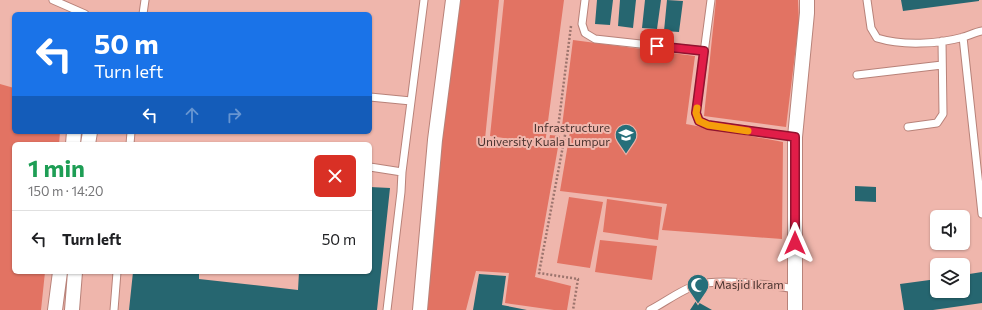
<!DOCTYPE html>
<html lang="en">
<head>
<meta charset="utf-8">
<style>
  :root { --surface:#fff; --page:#f6f6f6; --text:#202124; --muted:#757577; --line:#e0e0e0 }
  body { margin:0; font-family:Commissioner,sans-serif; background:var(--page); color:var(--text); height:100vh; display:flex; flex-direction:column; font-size:15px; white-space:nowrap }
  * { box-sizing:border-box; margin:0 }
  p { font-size:13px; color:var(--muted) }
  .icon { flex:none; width:22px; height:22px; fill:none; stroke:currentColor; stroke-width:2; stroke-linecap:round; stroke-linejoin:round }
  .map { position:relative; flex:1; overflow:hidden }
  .drawer { position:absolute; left:12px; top:142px; width:360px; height:132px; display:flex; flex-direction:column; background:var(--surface); border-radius:6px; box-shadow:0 1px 3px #0004 }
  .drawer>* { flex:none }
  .hud { position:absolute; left:12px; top:12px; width:360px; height:122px; border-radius:6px; box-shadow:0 1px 3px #0004; background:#1a73e8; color:#fff; overflow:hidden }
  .buttons { position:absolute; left:930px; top:210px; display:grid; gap:8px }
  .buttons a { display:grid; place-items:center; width:40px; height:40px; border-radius:6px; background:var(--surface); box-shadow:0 1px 3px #0004; font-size:20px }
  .pin { position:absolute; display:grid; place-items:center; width:34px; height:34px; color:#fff; margin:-17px; border-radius:8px; box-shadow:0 2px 6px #0006 }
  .me { position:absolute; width:44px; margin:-22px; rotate:0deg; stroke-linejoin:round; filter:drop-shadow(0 0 3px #0008) }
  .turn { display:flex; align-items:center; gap:14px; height:84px; padding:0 16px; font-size:18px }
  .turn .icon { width:52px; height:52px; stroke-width:2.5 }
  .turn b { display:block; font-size:28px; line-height:34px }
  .lanes { display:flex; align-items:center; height:38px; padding:0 16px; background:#0003; justify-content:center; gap:20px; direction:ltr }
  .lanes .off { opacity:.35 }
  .round { display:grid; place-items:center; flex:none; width:42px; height:42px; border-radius:6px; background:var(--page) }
  .head { display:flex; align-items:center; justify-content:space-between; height:68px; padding:0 16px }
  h1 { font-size:24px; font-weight:700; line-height:30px; color:#1e9e55 }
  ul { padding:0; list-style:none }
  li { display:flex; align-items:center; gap:12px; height:56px; padding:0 16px; border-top:1px solid var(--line) }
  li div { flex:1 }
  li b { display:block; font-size:15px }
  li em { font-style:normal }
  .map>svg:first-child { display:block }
</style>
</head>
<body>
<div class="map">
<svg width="982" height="310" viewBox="0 0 982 310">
  <rect width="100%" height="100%" fill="#efb6ac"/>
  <path fill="#e27363" d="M458,0H499L485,139L548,148L550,135L560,136L535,277L571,286L567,310H554L505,303L509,273L476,271L466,310H424L446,86Z
    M504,0H564L545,144L490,136Z
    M716,0H798L799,22L786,127L704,116Z
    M573,40L695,56L686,124L783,142L782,239L662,230L667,204L560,191L571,126H562Z
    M0,84L14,88V132H60L59,144H14V272H45L41,310H0Z
    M569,197L603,202L590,268L557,263Z
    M607,199L662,207L658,240L603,232Z
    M600,240L657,246L652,280L595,272Z"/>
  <path fill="#266670" d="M597,0H613L610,25L595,24Z
    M620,0H636L633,28L618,26Z
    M645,0H661L657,29L642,28Z
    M667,0L683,1L679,32L664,31Z
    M901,0H979V1L903,11Z
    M855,186L876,187V202L855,201Z
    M370,187L390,188L377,310H129L133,272H199V279L298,290L299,272H370Z
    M982,272V303L933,310H904L900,284L937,279V291H963V275Z
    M479,274L506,276L502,305L527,310H473Z
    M696,301L712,310H690Z"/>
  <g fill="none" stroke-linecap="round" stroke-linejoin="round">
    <g stroke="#b88279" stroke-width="9">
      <path id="service" d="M53,0L85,14
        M585,0L582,24L585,33L595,39L704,51
        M711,0L696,113L699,121L708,125L795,137
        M867,0L871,28L877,38C903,46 938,44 964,37C970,35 976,32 982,31
        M143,14L145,0
        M963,37L982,214
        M857,75L942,65
        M370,97L411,101
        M908,127L937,123L943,114L942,41
        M130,144L131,132
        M370,167L402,172
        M114,310L117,272
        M387,310L401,192L402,172L424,0
        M650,310C664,303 682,289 697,285C719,278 772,285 795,289"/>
    </g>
    <g stroke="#b88279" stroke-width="16">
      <path id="minor" d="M73,144L74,132
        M88,144L90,132
        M55,310L60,272
        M72,310L75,272
        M420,310L435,140L453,0
        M795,310V137L807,13V0"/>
    </g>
    <path stroke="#9c746d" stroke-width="2.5" stroke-dasharray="2 2" stroke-linecap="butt" d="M571,26L558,128L566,130L539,273L578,279L573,310"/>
    <use href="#service" stroke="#fff" stroke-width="7"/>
    <use href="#minor" stroke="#fff" stroke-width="14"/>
  </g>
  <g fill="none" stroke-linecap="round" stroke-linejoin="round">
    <g stroke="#92132f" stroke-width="10">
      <path id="route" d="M657,46L704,51L696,113L699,121L708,125L795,137V243"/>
    </g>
    <use href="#route" stroke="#e11d48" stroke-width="7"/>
    <path stroke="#f59e0b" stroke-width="7" d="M697,108L696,113L699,121L708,125L748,131"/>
  </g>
  <defs>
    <g id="university-pin" transform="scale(1.15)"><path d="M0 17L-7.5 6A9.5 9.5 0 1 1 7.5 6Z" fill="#266f7a" stroke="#efb6ac"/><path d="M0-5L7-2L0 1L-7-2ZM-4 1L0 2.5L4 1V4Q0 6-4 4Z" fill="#fff"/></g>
    <g id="mosque-pin" transform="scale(1.15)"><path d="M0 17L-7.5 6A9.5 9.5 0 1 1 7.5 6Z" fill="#266f7a" stroke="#efb6ac"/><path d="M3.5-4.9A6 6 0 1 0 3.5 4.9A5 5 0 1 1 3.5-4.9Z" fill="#fff"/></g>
  </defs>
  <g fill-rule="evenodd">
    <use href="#university-pin" x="626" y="135"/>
    <use href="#mosque-pin" x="698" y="285"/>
  </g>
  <g text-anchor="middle" stroke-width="4" stroke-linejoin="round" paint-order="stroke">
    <g font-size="12" fill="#4b3430" stroke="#efb6ac" text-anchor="end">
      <text x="610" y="132">Infrastructure<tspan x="610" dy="14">University Kuala Lumpur</tspan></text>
      <text x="714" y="289" text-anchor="start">Masjid Ikram</text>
    </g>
  </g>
</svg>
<div class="buttons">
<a><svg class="icon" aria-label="sound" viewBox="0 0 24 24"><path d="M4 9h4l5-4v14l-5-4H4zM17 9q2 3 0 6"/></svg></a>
<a><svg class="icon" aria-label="layers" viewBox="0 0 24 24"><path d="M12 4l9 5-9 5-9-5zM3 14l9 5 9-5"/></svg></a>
</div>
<div class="pin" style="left:657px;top:46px;background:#d93025"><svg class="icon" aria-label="arrive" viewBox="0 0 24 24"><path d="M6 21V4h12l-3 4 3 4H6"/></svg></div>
<svg class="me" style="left:795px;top:243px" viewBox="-20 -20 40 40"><path d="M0-17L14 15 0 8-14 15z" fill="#e11d48" stroke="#fff" stroke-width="4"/></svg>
<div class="hud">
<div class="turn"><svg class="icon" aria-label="left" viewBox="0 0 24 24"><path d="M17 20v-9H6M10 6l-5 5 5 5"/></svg><div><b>50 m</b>Turn left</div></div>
<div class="lanes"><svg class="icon" aria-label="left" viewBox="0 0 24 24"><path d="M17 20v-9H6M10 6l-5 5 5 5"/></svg><svg class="icon off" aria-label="ahead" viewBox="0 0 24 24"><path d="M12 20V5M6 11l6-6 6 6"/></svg><svg class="icon off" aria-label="right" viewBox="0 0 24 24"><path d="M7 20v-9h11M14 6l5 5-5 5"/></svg></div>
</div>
<section class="drawer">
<div class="head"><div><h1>1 min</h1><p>150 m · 14:20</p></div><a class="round" style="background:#d93025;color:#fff"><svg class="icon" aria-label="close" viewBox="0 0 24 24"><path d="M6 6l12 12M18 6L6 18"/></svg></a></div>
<ul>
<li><svg class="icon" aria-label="left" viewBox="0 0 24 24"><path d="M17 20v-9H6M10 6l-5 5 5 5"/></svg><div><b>Turn left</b></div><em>50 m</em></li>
</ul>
</section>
</div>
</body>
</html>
